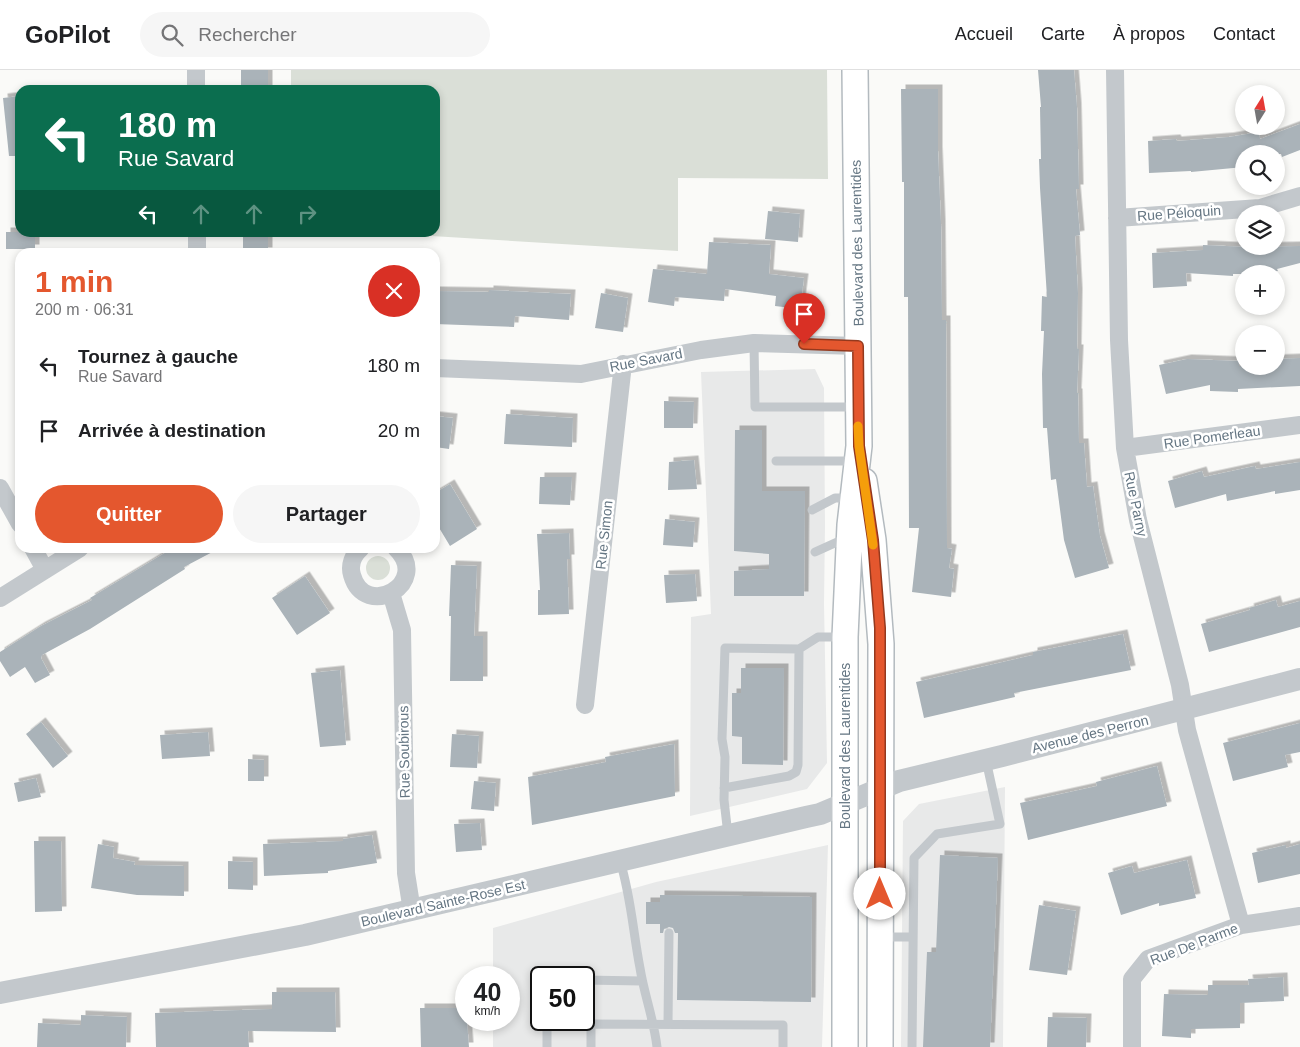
<!DOCTYPE html>
<html lang="fr">
<head>
<meta charset="utf-8">
<style>
  :root { --surface:#fff; --page:#f6f6f6; --text:#202124; --muted:#757577; --line:#e0e0e0; --accent:#e4572e }
  body { margin:0; font-family:Arial,sans-serif; background:var(--page); color:var(--text); height:100vh; display:flex; flex-direction:column; font-size:19px; white-space:nowrap }
  * { box-sizing:border-box; margin:0 }
  p { font-size:16px; color:var(--muted) }
  .icon { flex:none; width:28px; height:28px; fill:none; stroke:currentColor; stroke-width:2; stroke-linecap:round; stroke-linejoin:round }
  .map { position:relative; flex:1; overflow:hidden }
  .panel { position:absolute; left:15px; top:178px; width:425px; height:305px; display:flex; flex-direction:column; background:var(--surface); border-radius:15px; box-shadow:0 2px 8px #0003 }
  .panel>* { flex:none }
  .hud { position:absolute; left:15px; top:15px; width:425px; height:152px; border-radius:15px; box-shadow:0 2px 8px #0003; background:#0b6e4f; color:#fff; overflow:hidden }
  .needle { width:32px; rotate:11deg }
  .tools { position:absolute; left:1235px; top:15px; display:grid; gap:10px }
  .tools a { display:grid; place-items:center; width:50px; height:50px; border-radius:50%; background:var(--surface); box-shadow:0 2px 8px #0003; font-size:25px }
  .speed { position:absolute; left:455px; top:896px; display:flex; gap:10px; font-size:25px; font-weight:700; text-align:center }
  .speed>* { display:grid; place-content:center; width:65px; height:65px; border-radius:50%; background:var(--surface); box-shadow:0 2px 8px #0003; line-height:1 }
  .speed small { font-size:12px; font-weight:400 }
  .speed .limit { border:2px solid #111; border-radius:8px; background:#fff; color:#111 }
  .pin { position:absolute; display:grid; place-items:center; width:42px; height:42px; color:#fff; margin:-51px -21px; border-radius:50% 50% 50% 0; rotate:-45deg; box-shadow:0 0 5px #0007 }
  .pin .icon { rotate:45deg }
  .me { position:absolute; width:55px; margin:-28px; rotate:0deg; stroke-linejoin:round; filter:drop-shadow(0 0 4px #0008) }
  .turn { display:flex; align-items:center; gap:18px; height:105px; padding:0 20px; font-size:22px }
  .turn .icon { width:65px; height:65px; stroke-width:2.5 }
  .turn b { display:block; font-size:35px; line-height:42px }
  .lanes { display:flex; align-items:center; height:48px; padding:0 20px; background:#0003; justify-content:center; gap:25px; direction:ltr }
  .lanes .off { opacity:.35 }
  .round { display:grid; place-items:center; flex:none; width:52px; height:52px; border-radius:26px; background:var(--page) }
  .head { display:flex; align-items:center; justify-content:space-between; height:85px; padding:0 20px }
  h1 { font-size:30px; font-weight:600; line-height:38px; color:var(--accent) }
  .cta { display:flex; gap:10px; margin-top:auto; padding:10px 20px }
  .cta a { flex:1; height:58px; border-radius:30px; background:var(--accent); color:#fff; font-size:20px; font-weight:600; line-height:58px; text-align:center }
  .cta a+a { background:var(--page); color:var(--text) }
  ul { padding:0; list-style:none }
  li { display:flex; align-items:center; gap:15px; height:65px; padding:0 20px }
  li div { flex:1 }
  li b { display:block; font-size:19px }
  li em { font-style:normal }
  header { display:flex; align-items:center; gap:30px; box-sizing:border-box; height:70px; padding:0 25px; background:var(--surface); border-bottom:1px solid var(--line) }
  header strong { font-size:24px }
  nav { display:flex; gap:28px; margin-inline-start:auto; font-size:18px }
  .search { width:350px; height:45px; background:var(--page); display:flex; align-items:center; gap:12px; box-sizing:border-box; padding:0 18px; border-radius:28px; color:var(--muted); font-size:19px }
  .map>svg:first-child { display:block }
</style>
</head>
<body>
<header>
<strong>GoPilot</strong>
<div class="search"><svg class="icon" aria-label="search" viewBox="0 0 24 24"><circle cx="10" cy="10" r="6"/><path d="M15 15l6 6"/></svg>Rechercher</div>
<nav><a>Accueil</a><a>Carte</a><a>À propos</a><a>Contact</a></nav>
</header>
<div class="map">
<svg width="1300" height="977" viewBox="0 0 1300 977">
  <defs>
    <filter id="shadow"><feDropShadow dx="4.5" dy="-4.5" stdDeviation="0" flood-color="#0004"/></filter>
  </defs>
  <rect width="100%" height="100%" fill="#fafaf8"/>
  <path fill="#e8e9e9" fill-rule="evenodd" d="M815,299L824,318L825,456L824,534L827,693L807,719L690,746L691,547L711,544L701,302Z
    M1005,717L1003,977H901L903,751L919,734Z
    M828,775L822,977H493V950H509V908L493,907V858L656,812ZM541,908H584V950H541Z"/>
  <path fill="#dadfd7" d="M291,0H827L828,109L678,108V181L382,163L435,162V20H291Z
    M366 498a12 12 0 1 1 24 0a12 12 0 1 1-24 0Z"/>
  <path fill="#aab3b9" filter="url(#shadow)" d="M241,0H268V20H241Z
    M1038,0H1074L1077,37L1079,119H1076L1080,165L1075,166L1078,223L1077,279H1079L1077,323H1078L1079,373H1084L1087,417L1093,416L1100,466L1109,498L1075,508L1064,470L1056,409L1051,410L1047,358H1043L1042,304L1044,261H1041L1042,226L1047,227L1040,118L1039,89H1041L1040,37H1041Z
    M901,19H938V81L941,154L942,250H946L947,478L952,479L949,498L954,499L951,527L912,522L919,458H909L908,227H904V112H902Z
    M20,26V86H9L3,28Z
    M1300,54V80L1282,87L1281,84H1244V97L1191,102V101L1149,103L1148,71L1176,69L1177,71L1229,67L1259,62L1260,69Z
    M768,141L800,144L798,172L765,169Z
    M6,162H35V179H6Z
    M243,162H268V182H243Z
    M709,172L771,175L769,204L804,208L800,239L775,236L776,226L725,219L724,231L675,227L674,236L648,232L653,199L707,204Z
    M1203,175L1248,177L1300,176V193L1277,199L1278,201L1257,204H1233V206L1186,203L1187,216L1153,218L1152,183L1203,180Z
    M489,220L571,224L569,250L515,246L514,257L435,254V221L489,222Z
    M601,223L628,228L623,262L595,258Z
    M1300,288V316L1238,319V322L1210,321V315L1166,324L1159,295L1187,289L1239,291V296H1276V289Z
    M664,331L694,332L693,358H664Z
    M506,344L573,348L572,377L504,374Z
    M435,346L453,348L449,379L435,377Z
    M735,360H762V421H805L804,526H734V501L769,499V484L734,481Z
    M694,390L697,419L668,420L669,392Z
    M1300,392V420L1275,424V421L1227,431L1226,424L1175,438L1168,411L1202,401L1204,407L1255,396L1256,399Z
    M540,407H572L570,435L539,434Z
    M450,414L477,459L450,476L435,451V423Z
    M665,449L695,452L693,477L663,475Z
    M569,463L570,489H567L569,544L538,545V520H540L537,464Z
    M173,478H220L184,497L185,499L90,559L42,585L41,588L50,605L35,613L25,597L10,607L0,591V582L41,556L92,530L90,528Z
    M451,495L477,496L474,566H483V611H450L451,546H449Z
    M695,504L697,531L666,533L664,505Z
    M305,506L330,543L297,565L272,528Z
    M1276,530L1278,537L1300,531V557L1209,582L1201,554L1250,540L1249,538Z
    M1123,564L1131,600L1014,623L1015,627L924,648L916,612L1033,585V582Z
    M741,598H784L783,695L742,694V667L732,666V623H741Z
    M340,600L346,675L320,677L311,603Z
    M41,652L68,686L53,698L26,664Z
    M1300,653V682L1285,685L1288,697L1233,711L1223,673Z
    M208,662L210,686L162,689L160,665Z
    M452,664L479,666L477,698L450,697Z
    M674,674L675,726L532,755L528,707L606,692L605,687Z
    M248,689L264,690V711H248Z
    M1157,696L1167,736L1028,770L1020,733L1097,716L1096,712Z
    M36,708L41,727L18,732L14,713Z
    M474,711L496,713L494,741L471,739Z
    M480,753L482,780L456,782L454,754Z
    M372,765L377,793L328,801V803L264,806L263,774L343,771V769Z
    M34,771H61L62,841L35,842Z
    M98,774L114,777L113,788L135,792L134,795L184,796V826L137,825L91,818Z
    M1300,774V804L1258,813L1252,783L1286,775V778Z
    M940,785L998,788L990,977H923L927,882H936Z
    M1187,790L1196,828L1159,836V833L1121,845L1108,803L1132,796L1134,803Z
    M228,791L253,792V820L228,819Z
    M660,825L812,827L811,932L677,930L678,863H675L673,858L669,857L664,859L663,863H660V854H646V832H660Z
    M1039,835L1076,841L1067,905L1029,900Z
    M1283,907L1284,931L1240,933V958L1191,959V968L1162,966L1164,924L1208,925V915H1249L1248,909Z
    M272,922H335L336,962L248,961L249,977H156L155,943L272,939Z
    M420,938H466L469,977H421Z
    M81,945L127,947L126,977H37L38,953L81,955Z
    M1048,947L1087,948L1086,977H1047Z"/>
  <g fill="none" stroke-linecap="round" stroke-linejoin="round">
    <g stroke="#b3babf" stroke-width="28">
      <path id="secondary" d="M864,411L873,470L881,574L880,977
        M845,977V567L850,455L859,376L855,0"/>
    </g>
    <path stroke="#c3c8cc" stroke-width="9" d="M754,273L755,337H858
      M776,391H855
      M812,440L835,428H852
      M815,482L846,468
      M724,718L789,706L796,702L798,695L799,579
      M728,765L724,730L725,687L722,669L725,578L799,579L818,567H844
      M620,791C631,826 633,862 640,898C644,924 654,950 657,977
      M881,867H913
      M584,910L642,911
      M668,954L669,863
      M547,977V950
      M591,977V954L783,955V977
      M912,977L914,788L937,764L1000,754L986,690"/>
    <path stroke="#c3c8cc" stroke-width="18" d="M196,0V20
      M1115,0L1119,270L1125,378L1138,450L1180,615L1187,660L1241,855
      M1117,148L1260,138L1300,126
      M197,162V182
      M435,298L581,304L701,280L754,273L858,276
      M1125,378L1300,355
      M0,418L20,454
      M33,478L45,500
      M361,478C353,485 349,495 352,505C365,551 432,513 396,478
      M391,523L402,560L406,803L412,841
      M0,528L80,478
      M585,635L623,294
      M1132,977V909L1148,889L1241,855L1300,846"/>
    <path stroke="#c3c8cc" stroke-width="22" d="M0,923L305,865L806,747L820,744L899,711L1002,686L1300,609"/>
    <use href="#secondary" stroke="#fff" stroke-width="25"/>
  </g>
  <g fill="none" stroke-linecap="round" stroke-linejoin="round">
    <g stroke="#94391e" stroke-width="12">
      <path id="route" d="M804,274L858,276L859,376L873,470L880,558V824"/>
    </g>
    <use href="#route" stroke="#e4572e" stroke-width="9"/>
    <path stroke="#f59e0b" stroke-width="9" d="M858,356L859,376L873,475"/>
  </g>
  <g text-anchor="middle" stroke-width="5" stroke-linejoin="round" paint-order="stroke">
    <g font-size="14" fill="#657683" stroke="#fff">
      <text transform="translate(1179 143) rotate(-4)" y="5">Rue Péloquin</text>
      <text transform="translate(857 173) rotate(-91)" y="5">Boulevard des Laurentides</text>
      <text transform="translate(646 290) rotate(-11)" y="5">Rue Savard</text>
      <text transform="translate(1212 367) rotate(-8)" y="5">Rue Pomerleau</text>
      <text transform="translate(1136 434) rotate(78)" y="5">Rue Parny</text>
      <text transform="translate(604 465) rotate(-84)" y="5">Rue Simon</text>
      <text transform="translate(1090 664) rotate(-14)" y="5">Avenue des Perron</text>
      <text transform="translate(845 676) rotate(-90)" y="5">Boulevard des Laurentides</text>
      <text transform="translate(404 682) rotate(-91)" y="5">Rue Soubirous</text>
      <text transform="translate(443 833) rotate(-13)" y="5">Boulevard Sainte-Rose Est</text>
      <text transform="translate(1194 874) rotate(-21)" y="5">Rue De Parme</text>
    </g>
  </g>
</svg>
<div class="tools">
<a><svg class="needle" viewBox="-14 -14 28 28"><path d="M0-13l5 13h-10z" fill="#e53935"/><path d="M0 13l5-13h-10z" fill="#757577"/></svg></a>
<a><svg class="icon" aria-label="search" viewBox="0 0 24 24"><circle cx="10" cy="10" r="6"/><path d="M15 15l6 6"/></svg></a>
<a><svg class="icon" aria-label="layers" viewBox="0 0 24 24"><path d="M12 4l9 5-9 5-9-5zM3 14l9 5 9-5"/></svg></a>
<a>+</a>
<a>−</a>
</div>
<div class="speed"><div>40<small>km/h</small></div><div class="limit">50</div></div>
<div class="pin" style="left:804px;top:274px;background:#d93025"><svg class="icon" aria-label="arrive" viewBox="0 0 24 24"><path d="M6 21V4h12l-3 4 3 4H6"/></svg></div>
<svg class="me" style="left:880px;top:824px" viewBox="-20 -20 40 40"><circle r="19" fill="#fff"/><path d="M0-13L10 11 0 6-10 11z" fill="#e4572e"/></svg>
<div class="hud">
<div class="turn"><svg class="icon" aria-label="left" viewBox="0 0 24 24"><path d="M17 20v-9H6M10 6l-5 5 5 5"/></svg><div><b>180 m</b>Rue Savard</div></div>
<div class="lanes"><svg class="icon" aria-label="left" viewBox="0 0 24 24"><path d="M17 20v-9H6M10 6l-5 5 5 5"/></svg><svg class="icon off" aria-label="ahead" viewBox="0 0 24 24"><path d="M12 20V5M6 11l6-6 6 6"/></svg><svg class="icon off" aria-label="ahead" viewBox="0 0 24 24"><path d="M12 20V5M6 11l6-6 6 6"/></svg><svg class="icon off" aria-label="right" viewBox="0 0 24 24"><path d="M7 20v-9h11M14 6l5 5-5 5"/></svg></div>
</div>
<section class="panel">
<div class="head"><div><h1>1 min</h1><p>200 m · 06:31</p></div><a class="round" style="background:#d93025;color:#fff"><svg class="icon" aria-label="close" viewBox="0 0 24 24"><path d="M6 6l12 12M18 6L6 18"/></svg></a></div>
<ul>
<li><svg class="icon" aria-label="left" viewBox="0 0 24 24"><path d="M17 20v-9H6M10 6l-5 5 5 5"/></svg><div><b>Tournez à gauche</b><p>Rue Savard</p></div><em>180 m</em></li>
<li><svg class="icon" aria-label="arrive" viewBox="0 0 24 24"><path d="M6 21V4h12l-3 4 3 4H6"/></svg><div><b>Arrivée à destination</b></div><em>20 m</em></li>
</ul>
<div class="cta"><a>Quitter</a><a>Partager</a></div>
</section>
</div>
</body>
</html>
